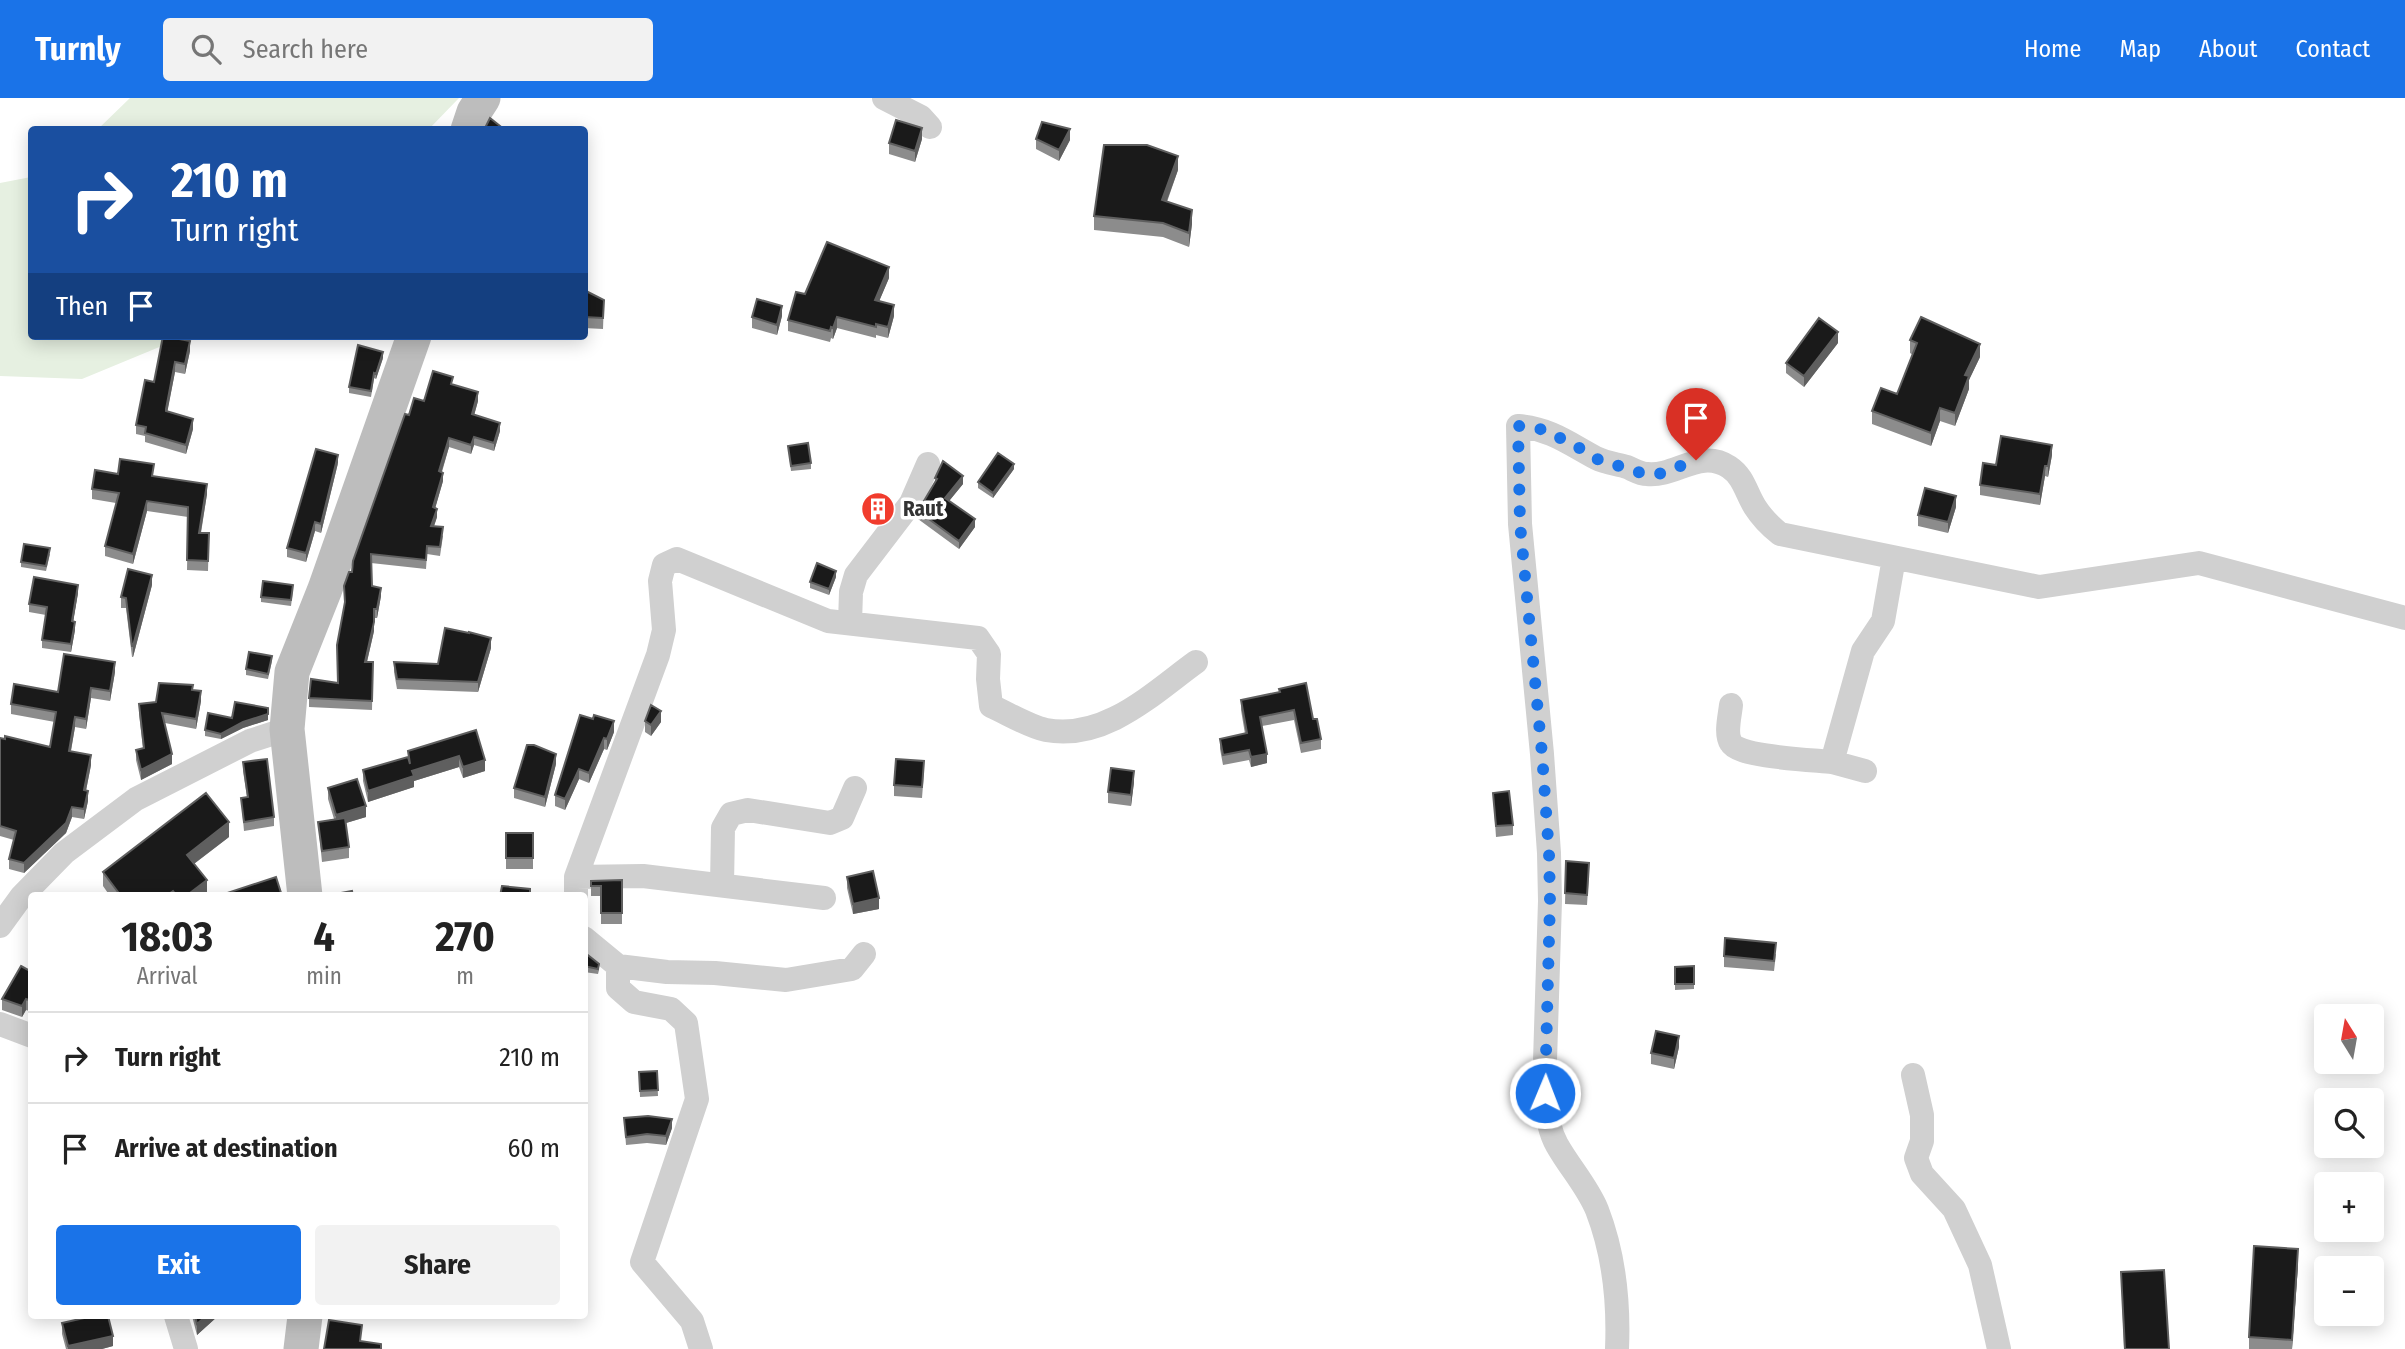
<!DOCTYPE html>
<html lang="en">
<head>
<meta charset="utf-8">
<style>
  :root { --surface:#fff; --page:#f2f2f2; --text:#222; --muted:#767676; --line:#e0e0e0; --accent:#1a73e8 }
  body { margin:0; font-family:"Fira Sans Condensed",sans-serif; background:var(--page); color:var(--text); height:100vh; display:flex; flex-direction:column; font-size:26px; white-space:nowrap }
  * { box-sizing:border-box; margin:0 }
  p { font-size:23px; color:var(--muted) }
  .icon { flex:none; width:38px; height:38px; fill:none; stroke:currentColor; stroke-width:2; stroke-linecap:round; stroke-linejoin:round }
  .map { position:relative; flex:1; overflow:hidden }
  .details { position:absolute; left:28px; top:794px; width:560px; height:427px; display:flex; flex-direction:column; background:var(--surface); border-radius:7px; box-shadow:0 4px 18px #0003 }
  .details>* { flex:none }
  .hud { position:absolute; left:28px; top:28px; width:560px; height:214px; border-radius:7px; box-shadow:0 4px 18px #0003; background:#1a4fa0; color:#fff; overflow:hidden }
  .needle { width:46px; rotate:349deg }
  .controls { position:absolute; left:2314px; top:906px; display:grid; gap:14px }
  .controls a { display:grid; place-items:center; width:70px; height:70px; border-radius:7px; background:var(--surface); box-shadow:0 4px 18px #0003; font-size:35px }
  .pin { position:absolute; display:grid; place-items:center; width:60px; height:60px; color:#fff; margin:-72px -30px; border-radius:50% 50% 50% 0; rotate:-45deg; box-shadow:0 0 7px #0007 }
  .pin .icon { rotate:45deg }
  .me { position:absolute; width:77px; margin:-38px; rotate:1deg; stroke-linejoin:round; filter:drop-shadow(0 0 5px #0008) }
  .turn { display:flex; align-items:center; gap:24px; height:147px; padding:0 28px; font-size:32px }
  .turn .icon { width:91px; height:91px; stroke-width:2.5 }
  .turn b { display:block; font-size:49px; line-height:60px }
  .then { display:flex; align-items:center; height:66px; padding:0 28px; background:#0003; gap:14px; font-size:26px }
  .eta { display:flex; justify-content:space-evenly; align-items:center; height:119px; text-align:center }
  .eta b { font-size:42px; font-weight:700; line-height:49px }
  .action { display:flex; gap:14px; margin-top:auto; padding:14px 28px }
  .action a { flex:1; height:80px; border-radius:7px; background:var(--accent); color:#fff; font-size:28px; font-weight:700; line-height:80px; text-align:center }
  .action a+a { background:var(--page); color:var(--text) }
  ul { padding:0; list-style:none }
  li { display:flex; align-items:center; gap:21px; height:91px; padding:0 28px; border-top:2px solid var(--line) }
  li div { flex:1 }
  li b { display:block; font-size:26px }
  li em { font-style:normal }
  header { display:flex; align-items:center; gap:42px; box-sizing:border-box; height:98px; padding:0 35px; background:var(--accent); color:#fff }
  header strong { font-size:33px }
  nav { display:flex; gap:38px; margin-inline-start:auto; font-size:24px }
  .search { width:490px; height:63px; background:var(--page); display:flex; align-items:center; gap:18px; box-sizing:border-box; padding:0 24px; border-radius:7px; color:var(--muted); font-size:26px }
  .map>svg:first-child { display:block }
</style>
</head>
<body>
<header>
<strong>Turnly</strong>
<div class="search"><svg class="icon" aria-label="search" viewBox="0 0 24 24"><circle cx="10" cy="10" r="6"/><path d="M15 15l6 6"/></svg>Search here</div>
<nav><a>Home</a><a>Map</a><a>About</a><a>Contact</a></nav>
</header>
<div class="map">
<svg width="2405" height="1251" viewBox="0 0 2405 1251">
  <rect width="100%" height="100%" fill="#fff"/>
  <path fill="#e6f0e1" d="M130,0H459L429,31H98Z
    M31,79L32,238H186L82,281L0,278V85Z"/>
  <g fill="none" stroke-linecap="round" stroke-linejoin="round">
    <path stroke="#d0d0d0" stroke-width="24" d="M884,0L921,19L930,29
      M850,525L851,494L856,477L911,405L928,366
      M1731,607C1730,617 1725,636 1731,645C1738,659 1814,662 1832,664
      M1865,673L1832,664L1863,553L1883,523L1894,460
      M576,779L643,778L824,800
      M722,787L723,730L731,716L748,712L830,725L842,720L855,690
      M576,798V779L658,557L664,532L660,483L664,467L677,461L828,523L978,540L989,556L988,581L991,608C1007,615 1030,629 1046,632C1105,643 1153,595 1196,564
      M0,828L21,799L64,755L136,701L250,643L287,631
      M584,840L618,868V890L634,904L671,911L686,925L697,1001L642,1164L692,1223L701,1251
      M618,868L667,874L715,875L786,882L852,871L864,856
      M0,926L32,938
      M1913,977L1922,1017V1043L1916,1060L1922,1076L1954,1111L1980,1167L1999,1251
      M176,1218L186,1251
      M1617,1251C1619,1204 1614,1156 1597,1112C1587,1088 1570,1070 1557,1047C1548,1031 1547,1013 1544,995L1550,803L1549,755L1542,656L1520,426L1518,328C1551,331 1568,345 1596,360C1606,365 1617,366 1627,369C1634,372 1640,376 1647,376C1676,379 1700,350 1729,369C1744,379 1746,395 1755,409C1762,420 1770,428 1780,436L2039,489L2199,465L2405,520"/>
    <path stroke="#bdbdbd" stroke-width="35" d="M468,32L474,14L483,0
      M305,798L287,631L292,574L325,491L414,238
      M301,1251L305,1218"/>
  </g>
  <path fill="#8c8c8c" d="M922,41L915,64L889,56V45Z
    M1036,41L1070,42L1059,63L1036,51Z
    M1178,72L1167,104L1192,126L1189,149L1163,139L1094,132V118Z
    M889,180L879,203L894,218L888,240L876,237V240L837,230L833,241L831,240L830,244L788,233V222L805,196Z
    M584,192L604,202L603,231L584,230Z
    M782,218L777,237L752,230V219Z
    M163,238L190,253L185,276L175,274L167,314L193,331L186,356L145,344V338L136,336V327L154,284Z
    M1910,242L1980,259L1969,282V291L1955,328L1940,323L1931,348L1872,326V313L1897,296L1913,257L1910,255Z
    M1838,245L1804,289L1786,275V265Z
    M383,260L376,281L374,280L371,299L349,295V289Z
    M453,286L478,303L474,317L500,333L494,353L474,347L471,356L449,349L442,374L443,383L435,410L437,419L434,428L443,438L440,458L427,456L426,471L371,465L372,488L381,498L377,520H374V533L367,564H373L372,612L309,609V600L338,585L345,506L352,474L409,317L424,303Z
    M788,348L811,365V371L791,373Z
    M2052,357L2048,379L2045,378L2040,407L1980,397V387L1996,367Z
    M338,365L321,435L315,433L306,464L287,459V450Z
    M1014,371L993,400L978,390V384Z
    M118,376L153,378L207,396L201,435H209L208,473L187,472L188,419L147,413L133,466L105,458V448L116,405L92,401V391Z
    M935,380L963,386L949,403L975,429L959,451L918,421V413L935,384Z
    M1956,409L1948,435L1918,428V417Z
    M50,456L46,473L21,469V464Z
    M836,479L829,497L810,490V484Z
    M152,487L133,559H132L126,510H121V499Z
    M293,492L291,508L261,504V499Z
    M78,495L73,524L75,532L71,554L42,550V542L46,517L29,514V506Z
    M469,535L491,550L478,594L397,591L394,574V564L438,566Z
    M272,563L268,581L246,577V571Z
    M115,574L110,603L91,600L86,631L75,629L71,653L91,667L86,693L88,703L84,721L72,719L66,735L24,775L9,771V761L14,742L0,738V640L50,649L55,624L11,616V606L58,594Z
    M1279,591L1313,621L1321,641V651L1301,655L1294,622L1262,628L1267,665L1251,669L1249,662L1223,667L1220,651V641L1245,636L1241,612V602L1279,594Z
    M193,592L201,603L196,631L165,625L172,666L141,682L136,662V652L143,650L139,616V606L156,604Z
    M580,617L614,634L607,652L604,651L589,685L579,681L565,712L555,708V697Z
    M232,620L268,622L243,630L221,641L205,638V632Z
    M645,623L661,624L651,638L645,634Z
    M476,632L485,673L463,680L459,669L414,683V689L368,704L363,683V672L408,660V653Z
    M243,664L274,719V728L244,733L241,700L247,699L243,673Z
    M556,666L545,709L514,700V690Z
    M924,674L922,700L894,698V687Z
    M1134,684L1131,708L1108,705V694Z
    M328,690L366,719L346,725L349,749V760L322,764L318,724L334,721L328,701Z
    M1493,695L1513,727V737L1496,739Z
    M506,735H533V771H506Z
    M229,739L194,766L207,797L205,798H110L103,788V774Z
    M1566,763L1589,776L1587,807L1565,806Z
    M847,779L879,811L853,816L847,790Z
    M622,782V826H601V798H591V783Z
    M584,854L599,872L598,876L584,874Z
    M1776,856L1774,873L1724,869V858Z
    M1675,869L1694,886V891L1675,892Z
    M32,874V910L29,913L26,912L22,919L2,912V901Z
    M1679,949L1674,971L1651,966V955Z
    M657,973L658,998L640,999L639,974Z
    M624,1020L672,1030L666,1047L647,1045L626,1047Z
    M32,1083V1103L29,1093V1084Z
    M2298,1167L2292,1251H2249V1239Z
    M2121,1174L2169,1251H2124Z
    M192,1218H218L197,1237Z
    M62,1225L113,1248L102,1251H66L62,1236Z"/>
  <path fill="#5f5f5f" d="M922,30V41L915,64V53Z
    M1070,31V42L1059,63V52Z
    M1178,58V72L1162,116V102Z
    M1192,112V126L1189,149V135Z
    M889,169V180L875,213V202Z
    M894,207V218L888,240V229Z
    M782,208V218L777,237V227Z
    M837,219V230L833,241V230Z
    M1838,234V245L1804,289V278Z
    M190,243V253L185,276V266Z
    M1980,246V259L1969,282V291L1955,328V315L1965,277Z
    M383,254V260L376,281V276Z
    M175,264V274L166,321V311Z
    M478,294V303L472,325V316Z
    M1940,310V323L1931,348V335Z
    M193,321V331L186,356V347Z
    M500,325V333L494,353V345Z
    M474,339V347L471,356V347Z
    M449,340V349L439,382V373Z
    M2052,347V357L2048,379V368Z
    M338,357V365L321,435V426Z
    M1014,366V371L993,400V395Z
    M2045,368V378L2040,407V396Z
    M443,375V383L433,418V409Z
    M963,378V386L945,408V400Z
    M207,386V396L199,445V435Z
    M1956,398V409L1948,435V424Z
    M147,403V413L133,466V456Z
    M437,411V419L431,437V428Z
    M975,421V429L959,451V443Z
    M315,424V433L306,464V455Z
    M836,473V479L829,497V491Z
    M152,477V487L133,559V548Z
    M78,487V495L72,531V523Z
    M381,490V498L377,520V511Z
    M374,511V533L365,572V564Z
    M75,524V532L71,554V546Z
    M491,540V550L478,594V584Z
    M115,564V574L110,603V593Z
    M91,590V600L86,631V621Z
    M201,593V603L196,631V621Z
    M268,610V622L243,630L221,641V636Z
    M661,613V624L651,638V627Z
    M75,619V629L69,663V653Z
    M614,623V634L607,652V641Z
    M604,640V651L589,685V675Z
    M172,656V666L141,682V672Z
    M556,656V666L545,709V699Z
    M1267,656V665L1251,669V659Z
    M91,657V667L84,702V692Z
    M459,658V669L414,683V689L368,704V693L412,673Z
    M485,662V673L463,680V669Z
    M579,671V681L565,712V701Z
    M1134,673V684L1131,708V697Z
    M88,693V703L84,721V711Z
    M366,708V719L336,728V717Z
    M72,709V719L66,735L24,775V765Z
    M229,724V739L187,771V757Z
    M207,782V797L205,798H186Z
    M879,800V811L853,816V806Z
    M32,899V910L29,913V902Z
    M26,901V912L22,919V908Z
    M1679,938V949L1674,971V960Z
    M672,1021V1030L666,1047V1038Z
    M2298,1151V1167L2292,1251V1242Z
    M206,1218H218L197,1237V1226Z
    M113,1238V1248L102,1251H68V1248Z"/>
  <path fill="#1a1a1a" stroke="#5f5f5f" stroke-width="2" d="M490,20L505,32H484Z
    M896,22L922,30L915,53L889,45Z
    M1042,24L1070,31L1059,52L1036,41Z
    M1104,47H1147L1178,58L1162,102L1192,112L1189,135L1163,125L1094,118Z
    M827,144L889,169L875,202L894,207L888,229L876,226V229L837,219L833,230L831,229L830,233L788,222L796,194L805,196Z
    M584,192L604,202L603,220L584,219Z
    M757,201L782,208L777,227L752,219Z
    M1921,219L1980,246L1965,277L1969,278L1955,315L1940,310L1931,335L1872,313L1881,290L1897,296L1917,245L1910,242Z
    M1819,220L1838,234L1804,278L1786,265Z
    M163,238L190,243L185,266L175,264L166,311V313L193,321L186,347L145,335L146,329L136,327L145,282L154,284Z
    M358,247L383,254L376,276L374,275L371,293L349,289Z
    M433,273L453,279L451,286L478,294L472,316L500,325L494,345L474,339L471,347L449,340L439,373L443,375L433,409L437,411L431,428L443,429L440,449L427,448L426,462L371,456L372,488L381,490L377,511H374V524L365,564H373L372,603L309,600L311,581L338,585L337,547L345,504L344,488L349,474H352L353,463L405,316L409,317L414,300L424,303Z
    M2001,338L2052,347L2048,368H2045L2040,396L1980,387L1983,365L1996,367Z
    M808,345L811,365L791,368L788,348Z
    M316,351L338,357L321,426L315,424L306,455L287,450Z
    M998,355L1014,366L993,395L978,384Z
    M120,361L154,366L152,378L207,386L199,435H209L208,463L187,462L188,409L147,403L133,456L105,448L119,395L92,391L95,372L118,376Z
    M943,363L963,378L945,400L975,421L959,443L918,413L937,381L935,380Z
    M1925,390L1956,398L1948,424L1918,417Z
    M24,446L50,450L46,468L21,464Z
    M817,465L836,473L829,491L810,484Z
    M128,471L152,477L133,548H132L126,500L121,499Z
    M34,479L78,487L72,523L75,524L71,546L42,542L47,509L29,506Z
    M263,483L293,487L291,502L261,499Z
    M445,530L469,535V534L491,540L478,584L397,581L394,564L438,566Z
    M249,554L272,558L268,576L246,571Z
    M64,556L115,564L110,593L91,590L86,621L75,619L69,653L91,657L84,692L88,693L84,711L72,709L66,725L24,765L9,761L16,733L0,728V640L5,641V638L50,649L56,614L11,606L14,586L58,594Z
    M159,585L193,587L192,592L201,593L196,621L162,615L172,656L141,672L136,652L144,650L139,606L156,604Z
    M1306,585L1313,621H1317L1321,641L1301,645L1294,612L1260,619L1267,656L1251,659L1249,652L1223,657L1220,641L1247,635L1241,602L1280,594L1279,591Z
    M235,604L268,610V616L243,624L221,636L205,632L208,615L232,620Z
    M651,607L661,613L651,627L645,623Z
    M580,617L593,621L594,617L614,623L607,641L604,640L589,675L579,671L565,701L555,697Z
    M476,632L485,662L463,669L459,658L412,673L414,678L368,693L363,672L408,659L410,666L408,653Z
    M527,647H534L556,656L545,699L514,690Z
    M267,661L274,719L244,724L241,700L248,699L243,664Z
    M896,661L924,663L922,689L894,687Z
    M1111,670L1134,673L1131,697L1108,694Z
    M357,681L366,708L336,717L328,690Z
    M1509,693L1513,727L1496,728L1493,695Z
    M206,695L229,724L187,757L207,782L186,798H177L173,793L166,798H121L103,774Z
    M345,720L349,749L322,753L318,724Z
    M506,735H533V760H506Z
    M1566,763L1589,765L1587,797L1565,795Z
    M873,773L879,800L853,806L847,779Z
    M276,779L282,798H225L224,796Z
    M622,782V815H601V788H591V783Z
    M502,788L530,791V798H500Z
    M352,793L353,798H325Z
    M1725,840L1776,845L1774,863L1724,858Z
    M584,854L599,866L598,871L584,868Z
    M21,868L32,874V899L29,902L26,901L22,908L2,901Z
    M1694,868V886H1675V869Z
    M1656,933L1679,938L1674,960L1651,955Z
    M657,973L658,992L640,993L639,974Z
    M648,1018L672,1021L666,1038L647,1036L626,1039L624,1020Z
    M2254,1148L2298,1151L2292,1242L2249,1239Z
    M2164,1172L2169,1251H2125L2121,1174Z
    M93,1218H108L113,1238L68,1248L62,1225Z
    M195,1218H206L197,1226Z
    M329,1222L362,1227L360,1243L381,1246V1251H324Z"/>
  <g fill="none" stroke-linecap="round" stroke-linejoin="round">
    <path stroke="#1a73e8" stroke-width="12" stroke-dasharray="0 21.6" d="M1545,995L1550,803L1549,755L1542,656L1520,426L1518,328L1538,330L1573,346L1599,362L1645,376H1659L1696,362"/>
  </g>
  <defs>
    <g id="building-disc" transform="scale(1.75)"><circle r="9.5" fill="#f13c2d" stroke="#fff"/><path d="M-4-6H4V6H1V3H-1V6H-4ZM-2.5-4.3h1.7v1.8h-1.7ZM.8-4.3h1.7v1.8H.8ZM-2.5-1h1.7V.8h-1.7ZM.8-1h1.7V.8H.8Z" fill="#fff"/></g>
  </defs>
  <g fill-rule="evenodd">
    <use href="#building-disc" x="878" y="411"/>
  </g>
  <g text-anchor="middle" stroke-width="7" stroke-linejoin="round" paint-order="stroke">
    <g font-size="21" font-weight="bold" fill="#333" stroke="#fff" text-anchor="start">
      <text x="903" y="418">Raut</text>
    </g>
  </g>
</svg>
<div class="controls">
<a><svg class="needle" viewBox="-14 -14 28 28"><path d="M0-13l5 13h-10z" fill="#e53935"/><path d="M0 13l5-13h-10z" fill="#767676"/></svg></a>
<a><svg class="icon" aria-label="search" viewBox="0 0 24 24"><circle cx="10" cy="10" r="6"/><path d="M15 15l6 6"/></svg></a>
<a>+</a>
<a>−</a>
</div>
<div class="pin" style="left:1696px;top:362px;background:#d93025"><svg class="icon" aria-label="arrive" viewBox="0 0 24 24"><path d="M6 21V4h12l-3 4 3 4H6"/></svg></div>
<svg class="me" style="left:1545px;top:995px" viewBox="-20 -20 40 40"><circle r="17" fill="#1a73e8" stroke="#fff" stroke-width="3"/><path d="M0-11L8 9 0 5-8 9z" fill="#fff"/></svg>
<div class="hud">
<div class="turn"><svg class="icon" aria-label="right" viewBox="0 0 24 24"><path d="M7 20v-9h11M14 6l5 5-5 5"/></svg><div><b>210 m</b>Turn right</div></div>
<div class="then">Then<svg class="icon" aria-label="arrive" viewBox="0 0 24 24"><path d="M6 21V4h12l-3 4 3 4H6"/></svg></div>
</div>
<section class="details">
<div class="eta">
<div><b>18:03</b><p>Arrival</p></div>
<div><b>4</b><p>min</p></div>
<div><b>270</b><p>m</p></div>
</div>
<ul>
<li><svg class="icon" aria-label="right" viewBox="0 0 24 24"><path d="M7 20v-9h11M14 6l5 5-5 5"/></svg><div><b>Turn right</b></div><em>210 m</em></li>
<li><svg class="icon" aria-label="arrive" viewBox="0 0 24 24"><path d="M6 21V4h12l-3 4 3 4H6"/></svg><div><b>Arrive at destination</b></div><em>60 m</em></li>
</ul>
<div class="action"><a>Exit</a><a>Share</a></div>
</section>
</div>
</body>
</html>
